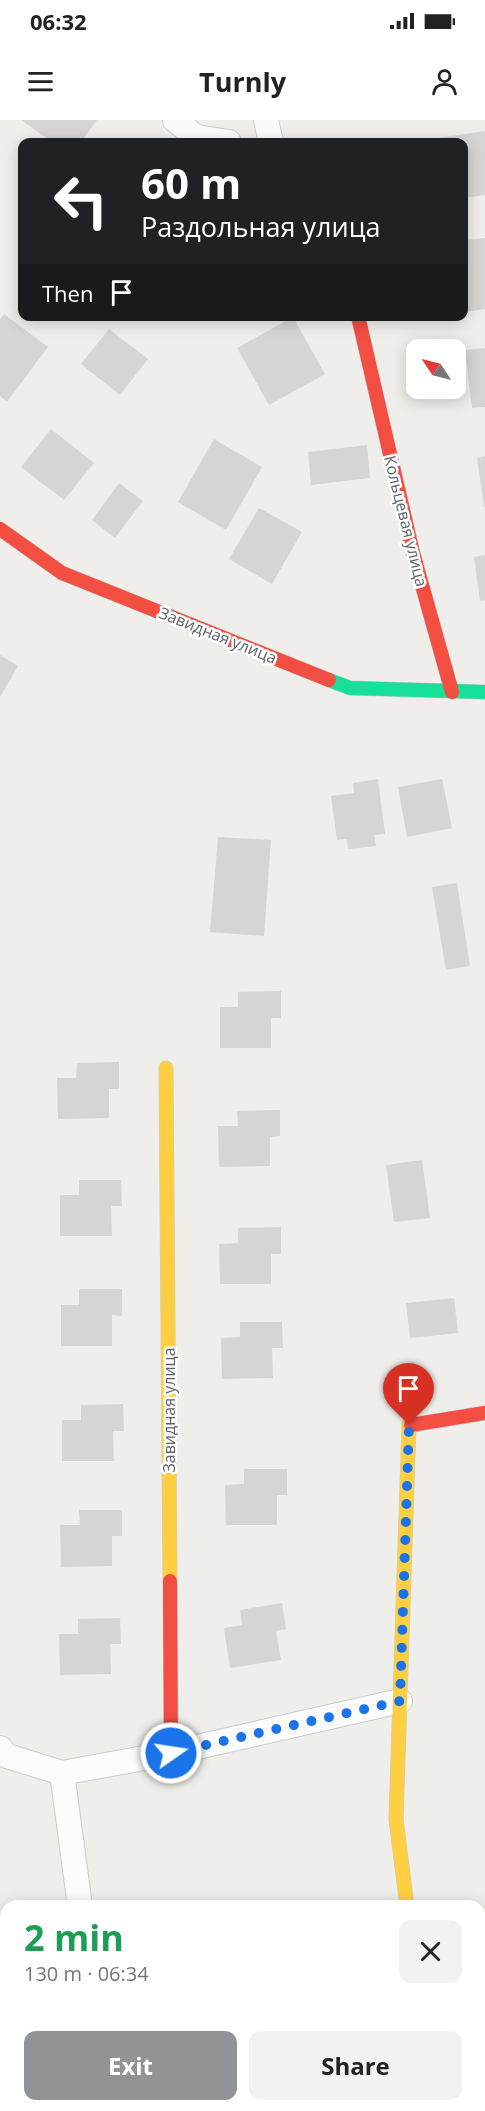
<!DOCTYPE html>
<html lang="en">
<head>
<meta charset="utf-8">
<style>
  :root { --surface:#fff; --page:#f2f2f2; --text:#222; --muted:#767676; --accent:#919496 }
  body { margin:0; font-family:"Open Sans",sans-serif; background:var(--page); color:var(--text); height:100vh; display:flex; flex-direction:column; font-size:22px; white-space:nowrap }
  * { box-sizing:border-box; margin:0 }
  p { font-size:20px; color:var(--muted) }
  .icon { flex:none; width:33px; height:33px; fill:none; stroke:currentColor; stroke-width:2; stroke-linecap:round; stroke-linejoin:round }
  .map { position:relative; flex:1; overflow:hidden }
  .sheet { position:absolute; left:0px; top:1780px; width:486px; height:212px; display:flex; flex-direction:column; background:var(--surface); border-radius:18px 18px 0 0; box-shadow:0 3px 15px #0003 }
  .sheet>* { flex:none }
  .guide { position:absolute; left:18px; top:18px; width:450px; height:183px; border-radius:12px; box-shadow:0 3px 15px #0003; background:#202124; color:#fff; overflow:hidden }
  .needle { width:39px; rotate:305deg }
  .fabs { position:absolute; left:406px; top:219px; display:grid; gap:12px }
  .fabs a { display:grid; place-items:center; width:60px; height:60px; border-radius:12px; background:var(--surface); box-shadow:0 3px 15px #0003; font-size:30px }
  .pin { position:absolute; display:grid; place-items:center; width:51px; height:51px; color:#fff; margin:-62px -26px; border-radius:50% 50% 50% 0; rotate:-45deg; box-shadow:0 0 6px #0007 }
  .pin .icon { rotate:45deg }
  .me { position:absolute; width:66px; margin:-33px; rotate:77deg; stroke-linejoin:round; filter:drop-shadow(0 0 4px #0008) }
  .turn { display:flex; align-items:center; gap:21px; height:126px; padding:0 24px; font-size:27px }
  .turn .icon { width:78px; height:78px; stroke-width:2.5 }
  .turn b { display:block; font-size:42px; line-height:51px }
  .then { display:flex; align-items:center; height:57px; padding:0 24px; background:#0003; gap:12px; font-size:22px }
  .round { display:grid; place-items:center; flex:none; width:63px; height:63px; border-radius:12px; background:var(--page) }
  .overview { display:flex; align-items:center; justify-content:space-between; height:102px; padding:0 24px }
  h1 { font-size:36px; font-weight:700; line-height:45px; color:#1e9e55 }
  .button { display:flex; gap:12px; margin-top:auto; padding:12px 24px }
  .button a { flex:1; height:69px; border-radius:12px; background:var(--accent); color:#fff; font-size:24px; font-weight:700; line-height:69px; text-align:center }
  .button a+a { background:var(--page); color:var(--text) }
  .status { display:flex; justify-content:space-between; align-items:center; height:42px; padding:0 30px; background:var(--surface); direction:ltr }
  .status svg { height:16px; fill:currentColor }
  header { display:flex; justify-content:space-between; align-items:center; height:78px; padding:0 24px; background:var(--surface); font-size:27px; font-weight:700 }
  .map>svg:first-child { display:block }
</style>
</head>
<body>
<div class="status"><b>06:32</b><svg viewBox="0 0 49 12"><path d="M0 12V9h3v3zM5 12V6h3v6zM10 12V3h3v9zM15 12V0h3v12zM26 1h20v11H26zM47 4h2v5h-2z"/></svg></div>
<header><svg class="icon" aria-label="menu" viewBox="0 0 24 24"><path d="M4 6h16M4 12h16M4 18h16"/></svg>Turnly<svg class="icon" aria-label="person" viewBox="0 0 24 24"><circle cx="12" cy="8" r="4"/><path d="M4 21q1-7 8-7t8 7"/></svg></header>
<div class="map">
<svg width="485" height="1991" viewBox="0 0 485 1991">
  <rect width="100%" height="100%" fill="#efeeea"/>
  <path fill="#d6d5d3" d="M21,0H97L81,22H52Z
    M485,11V75L464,78V22H431V19Z
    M485,118V189L464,192V120Z
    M4,194L48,227L7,282L0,276V199Z
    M293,197L325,254L269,285L237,228Z
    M109,209L148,239L120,275L81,244Z
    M485,228V287L472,288L465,230Z
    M51,309L94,343L64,380L21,347Z
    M214,319L262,347L226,410L178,382Z
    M367,325L370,358L311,365L308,332Z
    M485,336V387H484L477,338Z
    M119,363L143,381L115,418L92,400Z
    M259,388L302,412L272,464L229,439Z
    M485,435V480L480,481L474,437Z
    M0,535L18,546L0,577Z
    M378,659L385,714L374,715L376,726L348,729L347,719L337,720L331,676L354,673L353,663Z
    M442,659L452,708L407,717L398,667Z
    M218,717L271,720L264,816L210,812Z
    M457,763L470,846L446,850L432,767Z
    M281,871V898H271V928H220V887H238V872Z
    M119,942V969H109V998L58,999L57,958H76L77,943Z
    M280,990V1016L270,1017V1046L219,1047L218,1006H238L237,991Z
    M422,1040L430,1098L394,1102L386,1045Z
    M79,1060H121L122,1086H111L112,1116H60V1075H79Z
    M281,1107V1134H271V1164H220L219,1124L238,1123V1108Z
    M79,1169H122V1196L112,1195V1226H61V1185H79Z
    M454,1178L458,1213L410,1218L406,1183Z
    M240,1202H282L283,1228H272L273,1258L222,1259L221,1218L240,1217Z
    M123,1284L124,1311H113L114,1341H62V1300H81V1285Z
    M244,1349H287V1375H277V1405H226L225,1365L244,1364Z
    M79,1390H122V1416H112V1446L61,1447L60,1405H80Z
    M282,1483L286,1509L276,1511L281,1540L230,1548L224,1508L242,1505L240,1490Z
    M120,1498L121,1524H110L111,1554L60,1555L59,1514H78V1499Z
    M485,1853V1895H484L480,1872V1854Z
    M6,1854V1890L0,1891V1855Z
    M303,1986H363L364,1991H304Z"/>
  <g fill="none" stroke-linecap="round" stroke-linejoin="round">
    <g stroke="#cbcccc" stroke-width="26">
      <path id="street" d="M175,0L196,17L199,22
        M266,0L271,22
        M196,17L229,22
        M0,1628L7,1636L62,1653L171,1633L400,1581
        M62,1653L80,1786
        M105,1986L106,1991
        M432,1986L433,1991"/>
    </g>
    <g stroke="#cacacb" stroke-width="15">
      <path id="fast" d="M329,560L350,568L485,572"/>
    </g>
    <g stroke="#cacacb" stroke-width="15">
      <path id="slow" d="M166,948L170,1461
        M407,1786L396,1699L409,1305H411"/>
    </g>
    <g stroke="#cacacb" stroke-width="15">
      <path id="jam" d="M358,196L413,433L452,572
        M0,409L62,453L329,560
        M411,1305L485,1293
        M170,1461L171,1633"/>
    </g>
    <use href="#street" stroke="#fdfcfc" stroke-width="24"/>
    <use href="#fast" stroke="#16e098" stroke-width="14"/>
    <use href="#slow" stroke="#ffcf43" stroke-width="14"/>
    <use href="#jam" stroke="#f24e42" stroke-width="14"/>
  </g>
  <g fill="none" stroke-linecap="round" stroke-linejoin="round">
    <path stroke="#1a73e8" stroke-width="10" stroke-dasharray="0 18" d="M171,1633L400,1581L409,1305"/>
  </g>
  <g text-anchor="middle" stroke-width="5" stroke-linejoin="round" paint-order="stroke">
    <g font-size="16" fill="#5f6368" stroke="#fff">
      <text transform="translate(406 401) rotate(76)" y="6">Кольцевая улица</text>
      <text transform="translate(218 515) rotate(22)" y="6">Завидная улица</text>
      <text transform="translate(169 1290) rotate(-90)" y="6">Завидная улица</text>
    </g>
  </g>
</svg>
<div class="fabs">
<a><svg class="needle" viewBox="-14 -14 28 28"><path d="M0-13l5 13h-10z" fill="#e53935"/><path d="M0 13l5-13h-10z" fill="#767676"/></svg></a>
</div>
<div class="pin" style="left:409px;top:1305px;background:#d93025"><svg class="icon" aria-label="arrive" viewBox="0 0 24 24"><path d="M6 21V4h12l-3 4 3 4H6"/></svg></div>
<svg class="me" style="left:171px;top:1633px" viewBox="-20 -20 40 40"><circle r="17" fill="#1a73e8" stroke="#fff" stroke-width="3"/><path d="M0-11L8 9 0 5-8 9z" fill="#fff"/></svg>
<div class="guide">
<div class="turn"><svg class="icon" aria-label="left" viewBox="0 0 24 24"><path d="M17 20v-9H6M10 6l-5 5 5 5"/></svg><div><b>60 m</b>Раздольная улица</div></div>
<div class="then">Then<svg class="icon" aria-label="arrive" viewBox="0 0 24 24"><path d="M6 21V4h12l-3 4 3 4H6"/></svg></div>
</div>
<section class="sheet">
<div class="overview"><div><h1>2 min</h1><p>130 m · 06:34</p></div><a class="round"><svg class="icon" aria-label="close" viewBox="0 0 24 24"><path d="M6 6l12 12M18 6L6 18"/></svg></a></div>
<div class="button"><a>Exit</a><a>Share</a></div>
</section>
</div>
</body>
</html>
